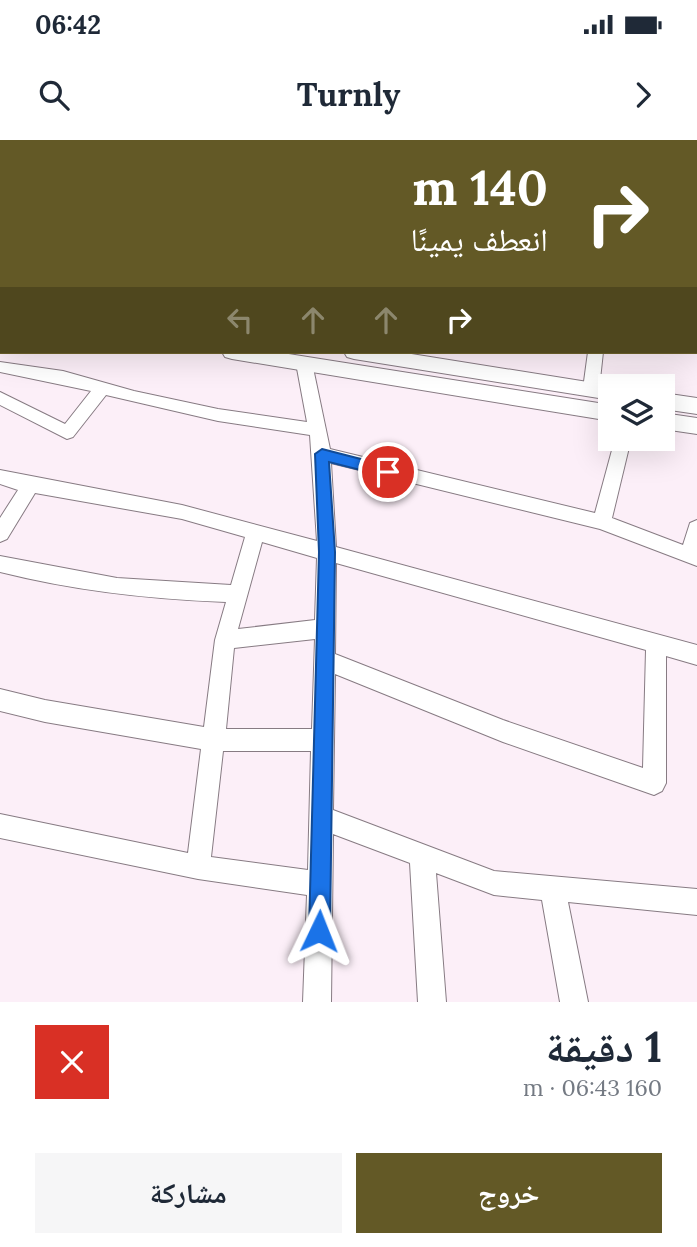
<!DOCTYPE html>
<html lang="ar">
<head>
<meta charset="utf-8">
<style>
  :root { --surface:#fff; --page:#f6f6f7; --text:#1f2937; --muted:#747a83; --accent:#635926 }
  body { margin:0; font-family:Lora,"Noto Naskh Arabic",serif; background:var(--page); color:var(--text); direction:rtl; height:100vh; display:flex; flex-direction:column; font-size:26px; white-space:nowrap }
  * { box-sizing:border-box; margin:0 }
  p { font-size:23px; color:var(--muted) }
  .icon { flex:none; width:38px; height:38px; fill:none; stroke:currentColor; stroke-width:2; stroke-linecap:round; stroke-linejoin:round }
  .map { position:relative; height:862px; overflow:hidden; direction:ltr }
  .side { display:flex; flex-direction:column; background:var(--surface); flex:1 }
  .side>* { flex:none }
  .top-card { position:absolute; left:0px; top:0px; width:698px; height:214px; box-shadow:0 7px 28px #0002; direction:rtl; background:#635926; color:#fff; overflow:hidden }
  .fabs { position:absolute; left:598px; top:234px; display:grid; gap:14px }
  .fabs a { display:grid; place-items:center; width:77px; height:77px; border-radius:0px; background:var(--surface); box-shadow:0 7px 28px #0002; font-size:35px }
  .pin { position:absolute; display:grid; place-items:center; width:60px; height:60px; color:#fff; margin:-30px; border:4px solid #fff; border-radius:50%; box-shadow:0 2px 7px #0007 }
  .me { position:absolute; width:77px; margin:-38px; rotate:2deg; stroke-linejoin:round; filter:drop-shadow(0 0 5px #0008) }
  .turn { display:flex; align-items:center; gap:24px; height:147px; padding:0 35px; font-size:32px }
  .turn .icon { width:91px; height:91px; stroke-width:2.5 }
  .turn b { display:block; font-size:49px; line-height:60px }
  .lanes { display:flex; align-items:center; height:66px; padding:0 35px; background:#0003; justify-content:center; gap:35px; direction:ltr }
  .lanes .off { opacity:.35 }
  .round { display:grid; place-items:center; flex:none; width:74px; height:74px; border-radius:0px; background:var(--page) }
  .headline { display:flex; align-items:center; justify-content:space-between; height:119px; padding:0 35px }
  h1 { font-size:42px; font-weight:800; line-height:52px }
  .cta { display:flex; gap:14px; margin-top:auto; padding:14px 35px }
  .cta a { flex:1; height:80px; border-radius:0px; background:var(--accent); color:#fff; font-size:28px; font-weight:800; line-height:80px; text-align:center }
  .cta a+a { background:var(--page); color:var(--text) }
  .status { display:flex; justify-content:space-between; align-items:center; height:49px; padding:0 35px; background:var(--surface); direction:ltr }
  .status svg { height:19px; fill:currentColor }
  header { display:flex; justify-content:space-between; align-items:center; height:91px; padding:0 35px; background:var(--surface); font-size:32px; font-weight:800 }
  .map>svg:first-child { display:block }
</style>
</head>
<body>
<div class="status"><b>06:42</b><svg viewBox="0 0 49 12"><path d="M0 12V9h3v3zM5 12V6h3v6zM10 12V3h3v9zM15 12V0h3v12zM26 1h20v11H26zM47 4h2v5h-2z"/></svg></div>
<header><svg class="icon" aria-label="forward" viewBox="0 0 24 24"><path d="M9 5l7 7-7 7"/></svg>Turnly<svg class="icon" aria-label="search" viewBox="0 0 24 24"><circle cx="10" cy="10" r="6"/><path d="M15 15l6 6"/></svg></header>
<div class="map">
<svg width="697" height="862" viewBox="0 0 697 862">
  <rect width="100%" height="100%" fill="#fceff8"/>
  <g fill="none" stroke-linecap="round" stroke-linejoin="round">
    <g stroke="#877b83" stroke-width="2">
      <path id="minor" d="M68,0H84L86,2H70Z
        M145,0H157L143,2Z
        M400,0H418L420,2H402Z
        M488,0H500L487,2Z
        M531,0H550L552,2H533Z
        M591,0H603V2H591Z
        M648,0H660V2H648Z
        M0,21L2,22V29H0Z
        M696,52H697V60H696Z
        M0,74H2V82H0Z
        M696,87H697V96H696Z
        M0,104H2L0,114Z
        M696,138H697V146H696Z
        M696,186H697V196H696Z
        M588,212H603L599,249L591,255L583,249Z
        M304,218L312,223L330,309L595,373L615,299H631L612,378L683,405L690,383L697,380V426L600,389L331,323L336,407L697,505V525L666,516V643L662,651L654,655L503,602L335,534L333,670L494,731L697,749V775L568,762L588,862H560L542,760L494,755L436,733L446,862H418L410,723L333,694L331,862H303L307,755L198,739L0,698V674L188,713L201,609L45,582L0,571V549L45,560L204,587L215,500L226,462C149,459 75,451 0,432V416L117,438L231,445L245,397L182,379L35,353L7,399L0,402V378L18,350L0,344V330L182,365L317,401L310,295L218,281L106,255L73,297L67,299L0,265V252L65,284L91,251L0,232V222L63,231L134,251L218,269L307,282L296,223ZM262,402L317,418L315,480L238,489ZM336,423L646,510L643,628L503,580L335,514ZM315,499L312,589H226L234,508ZM223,611H311L308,730L211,717Z"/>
    </g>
    <g stroke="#877b83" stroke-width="2">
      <path id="tertiary" d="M349,0H363L348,2Z"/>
    </g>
    <g stroke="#877b83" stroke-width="2">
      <path id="secondary" d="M0,168H2V182H0Z
        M222,212H276L611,265V281L232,219L225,217Z
        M344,212H399L619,247H611V260L354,219L347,217Z
        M663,253L697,258V274L663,269Z
        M663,273L697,278V294L663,289Z"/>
    </g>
    <use href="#minor" fill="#fff" fill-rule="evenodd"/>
    <use href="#tertiary" fill="#fff" fill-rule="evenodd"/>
    <use href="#secondary" fill="#fff" fill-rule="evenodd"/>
  </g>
  <path fill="#1a73e8" stroke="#114b97" stroke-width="2" d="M322,309L388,326L395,332L388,337L329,322L335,412L330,791L327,799L319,802L312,799L309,791L319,412L315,314Z"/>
</svg>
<div class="fabs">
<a><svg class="icon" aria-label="layers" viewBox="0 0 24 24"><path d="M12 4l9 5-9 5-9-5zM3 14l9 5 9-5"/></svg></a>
</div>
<div class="pin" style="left:388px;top:332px;background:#d93025"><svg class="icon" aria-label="arrive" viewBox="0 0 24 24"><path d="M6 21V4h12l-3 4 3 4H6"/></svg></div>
<svg class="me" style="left:319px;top:791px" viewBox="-20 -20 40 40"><path d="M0-17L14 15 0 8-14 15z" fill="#1a73e8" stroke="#fff" stroke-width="4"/></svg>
<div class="top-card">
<div class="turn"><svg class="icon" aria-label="right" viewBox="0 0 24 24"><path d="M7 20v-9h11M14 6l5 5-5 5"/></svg><div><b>140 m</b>انعطف يمينًا</div></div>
<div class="lanes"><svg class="icon off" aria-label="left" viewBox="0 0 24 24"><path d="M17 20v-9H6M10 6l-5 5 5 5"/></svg><svg class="icon off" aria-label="ahead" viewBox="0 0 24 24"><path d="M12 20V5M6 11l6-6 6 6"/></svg><svg class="icon off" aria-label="ahead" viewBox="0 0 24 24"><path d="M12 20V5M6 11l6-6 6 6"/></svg><svg class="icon" aria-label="right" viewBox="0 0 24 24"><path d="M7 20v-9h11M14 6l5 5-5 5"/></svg></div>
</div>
</div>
<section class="side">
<div class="headline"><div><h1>1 دقيقة</h1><p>160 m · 06:43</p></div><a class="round" style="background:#d93025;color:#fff"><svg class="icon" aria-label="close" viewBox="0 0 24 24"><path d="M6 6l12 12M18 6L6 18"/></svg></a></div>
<div class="cta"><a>خروج</a><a>مشاركة</a></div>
</section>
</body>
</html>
